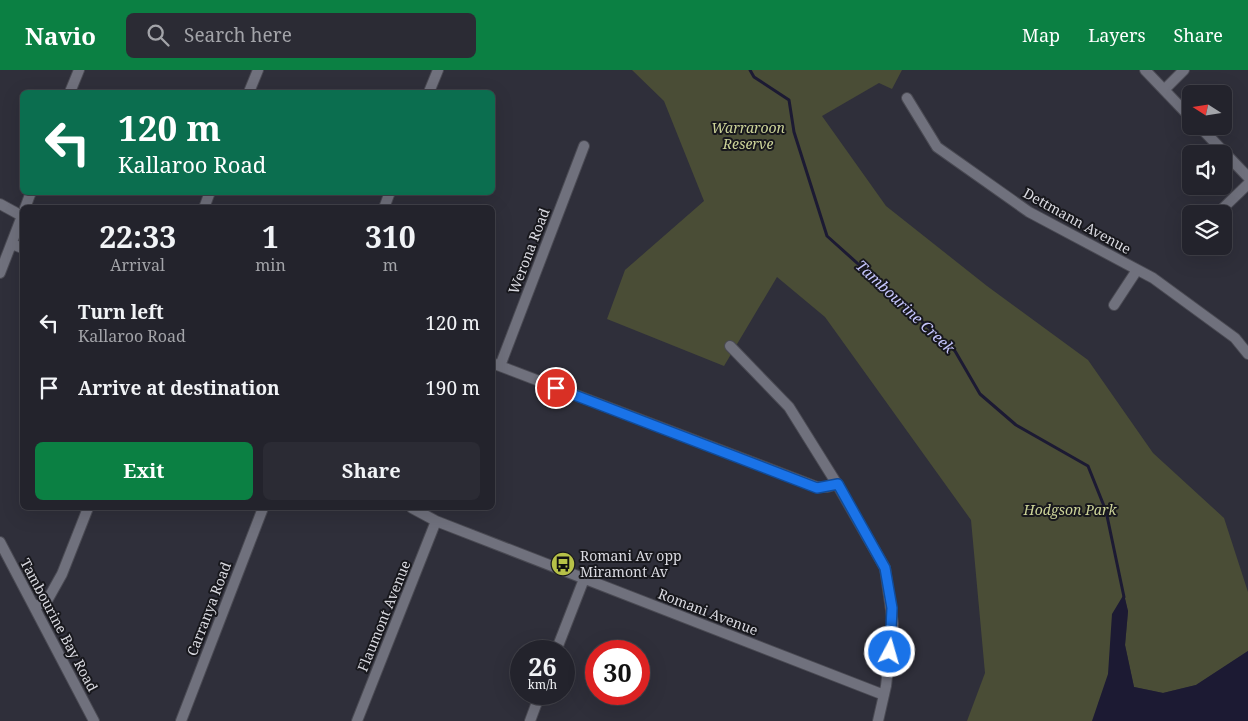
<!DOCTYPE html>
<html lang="en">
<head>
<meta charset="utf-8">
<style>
  :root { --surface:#23232c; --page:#2b2b34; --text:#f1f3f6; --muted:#a3a4a9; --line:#404048; --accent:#0b8043 }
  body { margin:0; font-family:"Noto Serif",serif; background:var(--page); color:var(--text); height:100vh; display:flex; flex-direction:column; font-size:19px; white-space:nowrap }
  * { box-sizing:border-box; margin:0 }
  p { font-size:16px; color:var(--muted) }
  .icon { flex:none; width:28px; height:28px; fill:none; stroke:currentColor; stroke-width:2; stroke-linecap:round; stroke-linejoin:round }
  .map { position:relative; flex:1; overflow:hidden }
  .sheet { position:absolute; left:20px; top:135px; width:475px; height:305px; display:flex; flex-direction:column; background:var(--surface); border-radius:8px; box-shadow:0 5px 20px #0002,0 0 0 1px var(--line) }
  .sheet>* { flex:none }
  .top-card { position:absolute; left:20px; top:20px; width:475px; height:105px; border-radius:8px; box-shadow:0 5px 20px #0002,0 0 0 1px var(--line); background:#0b6e4f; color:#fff; overflow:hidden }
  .needle { width:32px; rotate:282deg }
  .fabs { position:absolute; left:1182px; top:15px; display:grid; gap:10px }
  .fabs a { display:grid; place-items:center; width:50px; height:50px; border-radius:8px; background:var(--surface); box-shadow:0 5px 20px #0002,0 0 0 1px var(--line); font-size:25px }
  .speed { position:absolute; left:510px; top:570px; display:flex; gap:10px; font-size:25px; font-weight:700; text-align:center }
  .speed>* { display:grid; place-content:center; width:65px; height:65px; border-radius:50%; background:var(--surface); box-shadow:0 5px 20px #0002,0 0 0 1px var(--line); line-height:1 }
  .speed small { font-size:12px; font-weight:400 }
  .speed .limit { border:8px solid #d22; background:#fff; color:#111 }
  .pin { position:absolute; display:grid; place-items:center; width:42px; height:42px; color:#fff; margin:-21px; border:2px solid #fff; border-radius:50%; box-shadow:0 1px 5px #0007 }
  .me { position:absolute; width:55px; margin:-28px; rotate:6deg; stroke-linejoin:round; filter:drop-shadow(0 0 4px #0008) }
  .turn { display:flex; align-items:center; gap:18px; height:105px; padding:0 15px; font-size:22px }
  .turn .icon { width:65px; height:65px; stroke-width:2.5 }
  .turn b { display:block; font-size:35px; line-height:42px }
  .eta { display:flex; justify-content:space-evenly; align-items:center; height:85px; text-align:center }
  .eta b { font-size:30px; font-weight:700; line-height:35px }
  .action { display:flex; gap:10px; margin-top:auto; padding:10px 15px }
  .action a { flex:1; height:58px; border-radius:8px; background:var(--accent); color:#fff; font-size:20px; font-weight:700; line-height:58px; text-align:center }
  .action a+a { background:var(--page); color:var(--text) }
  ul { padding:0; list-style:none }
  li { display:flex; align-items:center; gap:15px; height:65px; padding:0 15px }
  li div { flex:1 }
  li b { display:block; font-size:19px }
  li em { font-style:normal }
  header { display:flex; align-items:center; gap:30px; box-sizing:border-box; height:70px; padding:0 25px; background:var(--accent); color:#fff }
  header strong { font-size:24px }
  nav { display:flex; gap:28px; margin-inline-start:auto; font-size:18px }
  .search { width:350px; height:45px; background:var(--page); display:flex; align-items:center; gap:12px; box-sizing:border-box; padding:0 18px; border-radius:8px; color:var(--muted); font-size:19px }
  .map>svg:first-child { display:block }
</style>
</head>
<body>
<header>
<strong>Navio</strong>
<div class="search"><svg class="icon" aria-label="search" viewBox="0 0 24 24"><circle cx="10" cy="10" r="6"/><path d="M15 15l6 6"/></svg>Search here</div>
<nav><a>Map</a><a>Layers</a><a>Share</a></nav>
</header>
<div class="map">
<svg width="1248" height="651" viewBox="0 0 1248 651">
  <rect width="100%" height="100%" fill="#2f2f3a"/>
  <path fill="#4a4d36" d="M632,0H902L892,19L879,13L822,46L886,136L987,216L1088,290L1153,383L1224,448L1248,522V581L1196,615L1163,623L1134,617L1125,575L1128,542L1124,525L1109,609L1098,634V643L1095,651H967L985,603L971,450L825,247L777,207L724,296L607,249L625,200L704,131L664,31Z"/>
  <path fill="#1c1a33" d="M1124,524L1128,541L1125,575L1134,617L1163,623L1196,615L1248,581V651H1092L1108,604L1112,544Z"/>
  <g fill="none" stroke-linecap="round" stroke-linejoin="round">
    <path stroke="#1c1a33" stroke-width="3" d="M750,0L754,7L789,30L794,62L827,166L955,281L980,324L1016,355L1088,396L1106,441L1124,527"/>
    <g stroke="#4a4a53" stroke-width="12">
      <path id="minor" d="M1145,0L1191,48
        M1164,20L1184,0
        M70,22L79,0
        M249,22L258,0
        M429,22L438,0
        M907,28L937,77L1029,142L1153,208L1235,268L1248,284
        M1199,56L1248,107
        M0,134L22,146
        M25,138L31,122
        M204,138L210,122
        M384,138L390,122
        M1219,142L1248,114
        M12,174L22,178
        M0,203L22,146
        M1114,235L1137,200
        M730,276L789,337L837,414L885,498L893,554L886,616L878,651
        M492,293L817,417H827L837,414
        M500,296L584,76
        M412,438L436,451L884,625
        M0,472L94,651
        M35,537L48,529L62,504L88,438
        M556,581L584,509
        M181,651L263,438
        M357,651L436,451
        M530,651L540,624"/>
    </g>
    <use href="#minor" stroke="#70717d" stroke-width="10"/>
  </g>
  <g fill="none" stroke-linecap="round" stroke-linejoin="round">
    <g stroke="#114b97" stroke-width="12">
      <path id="route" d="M556,318L817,418L838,414L885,498L892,538L890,582"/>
    </g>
    <use href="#route" stroke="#1a73e8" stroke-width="9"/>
  </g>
  <defs>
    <g id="bus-disc" transform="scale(1.25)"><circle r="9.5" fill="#b7c148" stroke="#18181d"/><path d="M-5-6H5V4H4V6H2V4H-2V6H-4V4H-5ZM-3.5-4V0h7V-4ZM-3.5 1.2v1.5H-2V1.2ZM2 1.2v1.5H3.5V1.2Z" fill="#111"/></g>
  </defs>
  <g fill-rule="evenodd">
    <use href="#bus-disc" x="563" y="494"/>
  </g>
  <g text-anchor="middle" stroke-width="4" stroke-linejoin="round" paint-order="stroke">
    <g font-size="14" font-style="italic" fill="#ccd398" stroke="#18181d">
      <text x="748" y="63">Warraroon<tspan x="748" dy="16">Reserve</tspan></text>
      <text x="1070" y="445">Hodgson Park</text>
    </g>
    <g font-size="14" fill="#dadae1" stroke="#18181d">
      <text transform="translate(1077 151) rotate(29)" y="5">Dettmann Avenue</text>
      <text transform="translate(529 181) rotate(-69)" y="5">Werona Road</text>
      <text transform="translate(209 539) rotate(-69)" y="5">Carranya Road</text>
      <text transform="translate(708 542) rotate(21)" y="5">Romani Avenue</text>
      <text transform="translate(384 546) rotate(-68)" y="5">Flaumont Avenue</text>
      <text transform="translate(59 555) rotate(62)" y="5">Tambourine Bay Road</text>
    </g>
    <g font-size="14" fill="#dadae1" stroke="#18181d" text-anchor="start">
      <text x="580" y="491">Romani Av opp<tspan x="580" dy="16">Miramont Av</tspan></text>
    </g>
    <g font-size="15" font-style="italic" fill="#c6c6fe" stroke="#18181d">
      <text transform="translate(905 237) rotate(43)" y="5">Tambourine Creek</text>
    </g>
  </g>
</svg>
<div class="fabs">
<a><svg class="needle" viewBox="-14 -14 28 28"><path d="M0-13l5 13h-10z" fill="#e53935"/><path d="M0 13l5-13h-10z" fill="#a3a4a9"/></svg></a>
<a><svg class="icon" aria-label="sound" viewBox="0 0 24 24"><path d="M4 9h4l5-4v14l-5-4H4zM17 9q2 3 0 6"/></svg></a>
<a><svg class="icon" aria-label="layers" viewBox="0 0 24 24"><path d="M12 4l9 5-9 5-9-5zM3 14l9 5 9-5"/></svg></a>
</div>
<div class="speed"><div>26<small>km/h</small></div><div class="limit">30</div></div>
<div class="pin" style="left:556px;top:318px;background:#d93025"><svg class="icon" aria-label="arrive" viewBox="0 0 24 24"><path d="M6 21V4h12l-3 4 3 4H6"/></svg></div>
<svg class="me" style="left:890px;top:582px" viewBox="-20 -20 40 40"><circle r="17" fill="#1a73e8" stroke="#fff" stroke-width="3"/><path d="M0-11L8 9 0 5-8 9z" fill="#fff"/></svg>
<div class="top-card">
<div class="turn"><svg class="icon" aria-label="left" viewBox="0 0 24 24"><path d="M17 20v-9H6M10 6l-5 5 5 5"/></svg><div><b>120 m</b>Kallaroo Road</div></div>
</div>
<section class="sheet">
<div class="eta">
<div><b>22:33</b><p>Arrival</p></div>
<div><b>1</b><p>min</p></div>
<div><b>310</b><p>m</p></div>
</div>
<ul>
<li><svg class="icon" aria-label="left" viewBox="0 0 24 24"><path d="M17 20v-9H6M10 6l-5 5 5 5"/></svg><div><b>Turn left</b><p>Kallaroo Road</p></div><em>120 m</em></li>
<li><svg class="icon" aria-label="arrive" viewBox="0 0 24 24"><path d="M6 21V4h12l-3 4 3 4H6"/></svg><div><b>Arrive at destination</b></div><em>190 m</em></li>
</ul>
<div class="action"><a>Exit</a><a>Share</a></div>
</section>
</div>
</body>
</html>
